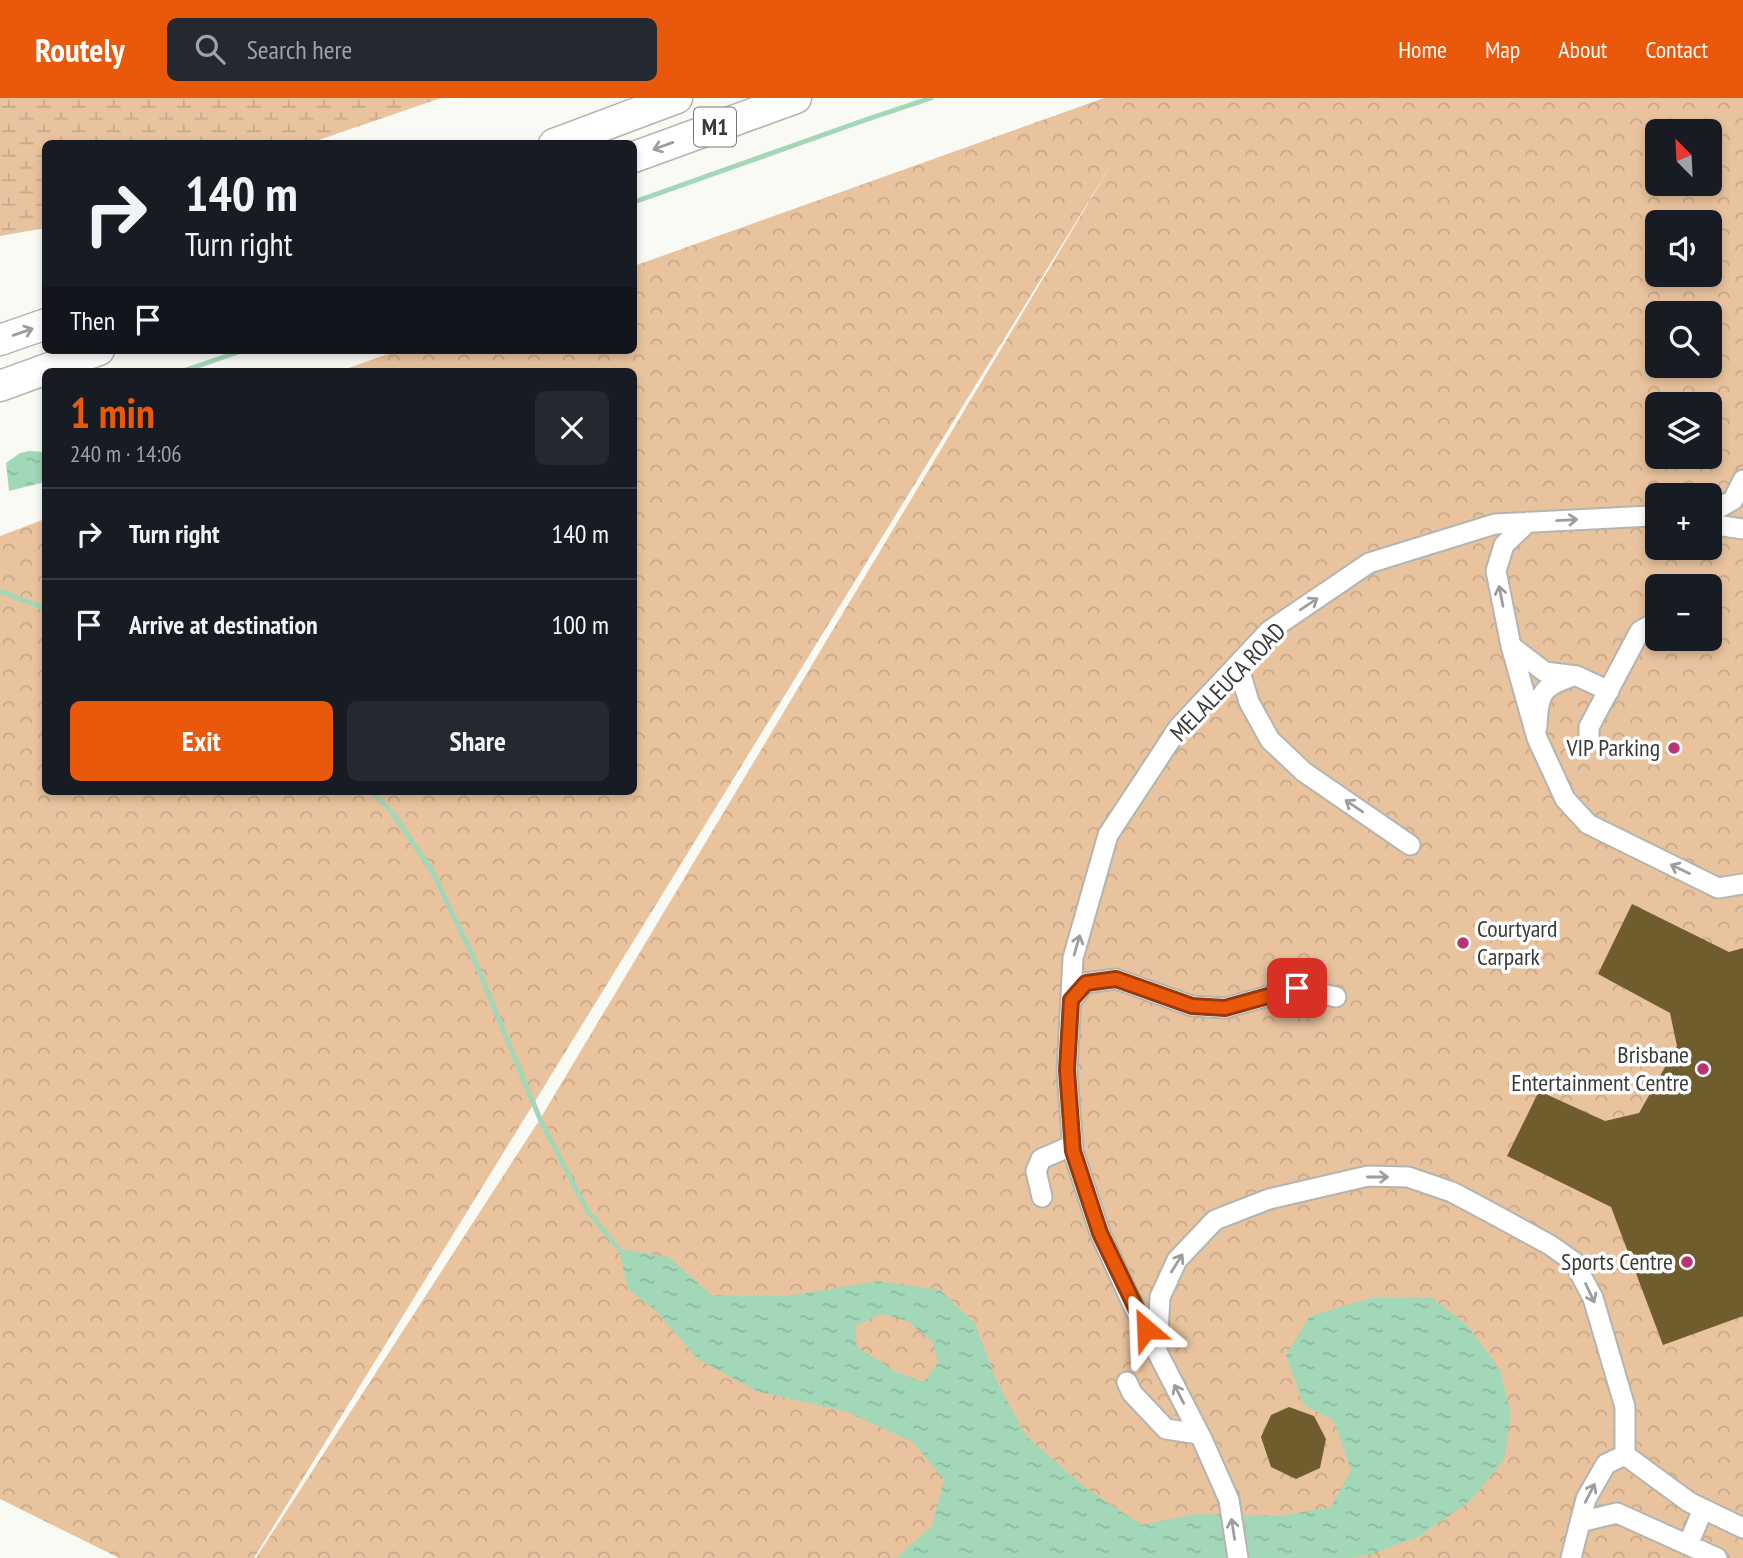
<!DOCTYPE html>
<html lang="en">
<head>
<meta charset="utf-8">
<style>
  :root { --surface:#171b24; --page:#242831; --text:#f1f3f6; --muted:#9ea1a6; --line:#363941; --accent:#ea580c }
  body { margin:0; font-family:"PT Sans Narrow",sans-serif; background:var(--page); color:var(--text); height:100vh; display:flex; flex-direction:column; font-size:26px; white-space:nowrap }
  * { box-sizing:border-box; margin:0 }
  p { font-size:23px; color:var(--muted) }
  .icon { flex:none; width:38px; height:38px; fill:none; stroke:currentColor; stroke-width:2; stroke-linecap:round; stroke-linejoin:round }
  .map { position:relative; flex:1; overflow:hidden }
  .details { position:absolute; left:42px; top:270px; width:595px; height:427px; display:flex; flex-direction:column; background:var(--surface); border-radius:10px; box-shadow:0 4px 10px #0003 }
  .details>* { flex:none }
  .banner { position:absolute; left:42px; top:42px; width:595px; height:214px; border-radius:10px; box-shadow:0 4px 10px #0003; background:#171b24; color:var(--text); overflow:hidden }
  .needle { width:46px; rotate:336deg }
  .buttons { position:absolute; left:1645px; top:21px; display:grid; gap:14px }
  .buttons a { display:grid; place-items:center; width:77px; height:77px; border-radius:10px; background:var(--surface); box-shadow:0 4px 10px #0003; font-size:35px }
  .pin { position:absolute; display:grid; place-items:center; width:60px; height:60px; color:#fff; margin:-30px; border-radius:14px; box-shadow:0 4px 10px #0006 }
  .me { position:absolute; width:77px; margin:-38px; rotate:334deg; stroke-linejoin:round; filter:drop-shadow(0 0 5px #0008) }
  .turn { display:flex; align-items:center; gap:24px; height:147px; padding:0 28px; font-size:32px }
  .turn .icon { width:91px; height:91px; stroke-width:2.5 }
  .turn b { display:block; font-size:49px; line-height:60px }
  .then { display:flex; align-items:center; height:66px; padding:0 28px; background:#0003; gap:14px; font-size:26px }
  .round { display:grid; place-items:center; flex:none; width:74px; height:74px; border-radius:10px; background:var(--page) }
  .headline { display:flex; align-items:center; justify-content:space-between; height:119px; padding:0 28px }
  h1 { font-size:42px; font-weight:700; line-height:52px; color:var(--accent) }
  .cta { display:flex; gap:14px; margin-top:auto; padding:14px 28px }
  .cta a { flex:1; height:80px; border-radius:10px; background:var(--accent); color:#fff; font-size:28px; font-weight:700; line-height:80px; text-align:center }
  .cta a+a { background:var(--page); color:var(--text) }
  ul { padding:0; list-style:none }
  li { display:flex; align-items:center; gap:21px; height:91px; padding:0 28px; border-top:2px solid var(--line) }
  li div { flex:1 }
  li b { display:block; font-size:26px }
  li em { font-style:normal }
  header { display:flex; align-items:center; gap:42px; box-sizing:border-box; height:98px; padding:0 35px; background:var(--accent); color:#fff }
  header strong { font-size:33px }
  nav { display:flex; gap:38px; margin-inline-start:auto; font-size:24px }
  .search { width:490px; height:63px; background:var(--page); display:flex; align-items:center; gap:18px; box-sizing:border-box; padding:0 24px; border-radius:10px; color:var(--muted); font-size:26px }
  .map>svg:first-child { display:block }
</style>
</head>
<body>
<header>
<strong>Routely</strong>
<div class="search"><svg class="icon" aria-label="search" viewBox="0 0 24 24"><circle cx="10" cy="10" r="6"/><path d="M15 15l6 6"/></svg>Search here</div>
<nav><a>Home</a><a>Map</a><a>About</a><a>Contact</a></nav>
</header>
<div class="map">
<svg width="1743" height="1460" viewBox="0 0 1743 1460">
  <defs>
    <pattern id="forest-crowns" width="20" height="18" patternUnits="userSpaceOnUse" patternTransform="scale(1.75)"><rect width="20" height="18" fill="#e9c39e"/><path d="M2 6a3 3 0 1 1 6 0M12 15a3 3 0 1 1 6 0" fill="none" stroke="#c9a889"/></pattern>
    <pattern id="wetland-marsh" width="20" height="14" patternUnits="userSpaceOnUse" patternTransform="scale(1.75)"><rect width="20" height="14" fill="#e9c39e"/><path d="M1 5h8M5 5V1M11 12h8M15 12V8" fill="none" stroke="#c9a889"/></pattern>
    <pattern id="water-ripples" width="26" height="14" patternUnits="userSpaceOnUse" patternTransform="scale(1.75)"><rect width="26" height="14" fill="#a2d7b8"/><path d="M2 4q2-2 4 0t4 0M15 11q2-2 4 0t4 0" fill="none" stroke="#8cb99f"/></pattern>
  </defs>
  <rect width="100%" height="100%" fill="#f9faf4"/>
  <path fill="url(#forest-crowns)" fill-rule="evenodd" d="M1104,0H1743V1460H256L540,1021L1116,59L254,1460H119L0,1401V438L45,421L46,693H634V273H340L399,252H634V168ZM1657,33H1710V86H1657ZM1657,124H1710V177H1657ZM1657,215H1710V268H1657ZM1657,306H1710V359H1657ZM1657,397H1710V450H1657ZM1657,488H1710V541H1657Z"/>
  <path fill="url(#wetland-marsh)" d="M0,0H441L310,45L46,46L45,130L0,138Z"/>
  <path fill="url(#water-ripples)" fill-rule="evenodd" d="M29,353L45,354V384L9,393L6,365L20,355Z
    M619,1151L669,1159L711,1197L788,1198L878,1183L940,1192L975,1225L996,1282L1026,1338L1087,1391L1142,1427L1195,1416L1279,1418L1331,1409L1351,1372L1334,1323L1303,1306L1286,1257L1310,1218L1371,1200L1431,1199L1467,1227L1500,1272L1511,1315L1504,1362L1471,1402L1420,1438L1366,1458L1348,1460H896L932,1428L944,1382L913,1344L847,1314L756,1293L698,1261L656,1213L628,1191ZM882,1216L907,1223L933,1244L938,1264L924,1284L896,1274L857,1249L855,1228Z"/>
  <g fill="none" stroke-linecap="round" stroke-linejoin="round">
    <path stroke="#a2d7b8" stroke-width="5" d="M634,104L865,22L931,0
      M183,273L244,252
      M0,493L46,511
      M371,693L392,714L432,773L472,856L540,1021L587,1112L619,1151"/>
  </g>
  <path fill="#705d2d" d="M1632,806L1729,854L1743,850V1218L1663,1247L1611,1109L1507,1058L1539,993L1605,1023L1639,1015L1677,948L1670,915L1598,876Z
    M1289,1309L1314,1318L1326,1341L1320,1370L1296,1381L1271,1369L1261,1339L1271,1317Z"/>
  <g fill="none" stroke-linecap="round" stroke-linejoin="round">
    <g stroke="#b4b5af" stroke-width="23">
      <path id="minor" d="M1710,415L1733,402L1743,382
        M1528,424L1504,447L1496,473L1511,548L1537,640L1565,701L1588,726L1718,790L1743,786
        M1710,426L1743,431
        M1511,548L1545,574L1577,578L1609,593
        M1238,567L1249,604L1270,642L1304,674L1410,747
        M1537,629C1538,595 1542,588 1574,578
        M1589,639V629L1640,533L1656,524
        M1071,903L1085,885L1116,881L1192,908L1225,910L1297,890L1336,899
        M1042,1099L1036,1073L1041,1061L1073,1047
        M1157,1253L1160,1199L1177,1162L1215,1122L1269,1101L1368,1078L1408,1079L1452,1094L1484,1111L1550,1147L1574,1164L1593,1200L1625,1309V1357
        M1127,1284L1132,1295L1166,1331L1199,1336
        M1580,1424L1617,1415L1717,1460
        M1688,1447L1703,1411
        M1238,1460L1229,1402L1202,1341L1134,1209L1100,1135L1073,1053L1067,973L1073,860L1108,737L1179,629L1269,533L1369,465L1495,426L1651,418L1657,419
        M1571,1460L1586,1401L1606,1366L1625,1357L1689,1404L1743,1430"/>
    </g>
    <g stroke="#b4b5af" stroke-width="33">
      <path id="highway" d="M554,46L677,0
        M634,59L796,0
        M0,242L46,226
        M0,288L99,252"/>
    </g>
    <use href="#minor" stroke="#fff" stroke-width="19"/>
    <use href="#highway" stroke="#fff" stroke-width="30"/>
  </g>
  <defs><path id="oneway-shaft" d="M-6 0H5M1.5-3L5.5 0L1.5 3" fill="none" stroke-width="1.6" stroke-linecap="round" stroke-linejoin="round" transform="scale(1.75)"/></defs>
  <g stroke="#9c9d9c">
    <use href="#oneway-shaft" transform="translate(663 48) rotate(160)"/>
    <use href="#oneway-shaft" transform="translate(23 234) rotate(-19)"/>
    <use href="#oneway-shaft" transform="translate(1567 422) rotate(-3)"/>
    <use href="#oneway-shaft" transform="translate(1501 498) rotate(-101)"/>
    <use href="#oneway-shaft" transform="translate(1309 506) rotate(-34)"/>
    <use href="#oneway-shaft" transform="translate(1354 708) rotate(-146)"/>
    <use href="#oneway-shaft" transform="translate(1680 771) rotate(-154)"/>
    <use href="#oneway-shaft" transform="translate(1077 847) rotate(-74)"/>
    <use href="#oneway-shaft" transform="translate(1378 1079)"/>
    <use href="#oneway-shaft" transform="translate(1177 1165) rotate(-58)"/>
    <use href="#oneway-shaft" transform="translate(1590 1195) rotate(65)"/>
    <use href="#oneway-shaft" transform="translate(1179 1296) rotate(-117)"/>
    <use href="#oneway-shaft" transform="translate(1590 1395) rotate(-63)"/>
    <use href="#oneway-shaft" transform="translate(1233 1431) rotate(-99)"/>
  </g>
  <g fill="none" stroke-linecap="round" stroke-linejoin="round">
    <g stroke="#983908" stroke-width="18">
      <path id="route" d="M1146,1231L1100,1135L1073,1053L1067,972L1071,902L1086,885L1116,881L1192,908L1225,910L1297,890"/>
    </g>
    <use href="#route" stroke="#ea580c" stroke-width="12"/>
  </g>
  <g fill="#ba3373" stroke="#fff" stroke-width="2.5">
    <circle cx="1674" cy="650" r="7"/>
    <circle cx="1463" cy="845" r="7"/>
    <circle cx="1703" cy="971" r="7"/>
    <circle cx="1687" cy="1164" r="7"/>
  </g>
  <g text-anchor="middle" stroke-width="7" stroke-linejoin="round" paint-order="stroke">
    <rect fill="#fff" stroke="#757674" stroke-width="2" x="694" y="9.5" width="42" height="39" rx="5"/>
    <g font-size="23" font-weight="bold" fill="#3a3b38">
      <text x="715" y="37">M1</text>
    </g>
    <g font-size="24" fill="#3a3b38" stroke="#fff">
      <text transform="translate(1228 584) rotate(-46)" y="8">MELALEUCA ROAD</text>
    </g>
    <g font-size="24" fill="#3a3b38" stroke="#fff" text-anchor="end">
      <text x="1660" y="658">VIP Parking</text>
      <text x="1477" y="839" text-anchor="start">Courtyard<tspan x="1477" dy="28">Carpark</tspan></text>
      <text x="1689" y="965">Brisbane<tspan x="1689" dy="28">Entertainment Centre</tspan></text>
      <text x="1673" y="1172">Sports Centre</text>
    </g>
  </g>
</svg>
<div class="buttons">
<a><svg class="needle" viewBox="-14 -14 28 28"><path d="M0-13l5 13h-10z" fill="#e53935"/><path d="M0 13l5-13h-10z" fill="#9ea1a6"/></svg></a>
<a><svg class="icon" aria-label="sound" viewBox="0 0 24 24"><path d="M4 9h4l5-4v14l-5-4H4zM17 9q2 3 0 6"/></svg></a>
<a><svg class="icon" aria-label="search" viewBox="0 0 24 24"><circle cx="10" cy="10" r="6"/><path d="M15 15l6 6"/></svg></a>
<a><svg class="icon" aria-label="layers" viewBox="0 0 24 24"><path d="M12 4l9 5-9 5-9-5zM3 14l9 5 9-5"/></svg></a>
<a>+</a>
<a>−</a>
</div>
<div class="pin" style="left:1297px;top:890px;background:#d93025"><svg class="icon" aria-label="arrive" viewBox="0 0 24 24"><path d="M6 21V4h12l-3 4 3 4H6"/></svg></div>
<svg class="me" style="left:1146px;top:1231px" viewBox="-20 -20 40 40"><path d="M0-17L14 15 0 8-14 15z" fill="#ea580c" stroke="#fff" stroke-width="4"/></svg>
<div class="banner">
<div class="turn"><svg class="icon" aria-label="right" viewBox="0 0 24 24"><path d="M7 20v-9h11M14 6l5 5-5 5"/></svg><div><b>140 m</b>Turn right</div></div>
<div class="then">Then<svg class="icon" aria-label="arrive" viewBox="0 0 24 24"><path d="M6 21V4h12l-3 4 3 4H6"/></svg></div>
</div>
<section class="details">
<div class="headline"><div><h1>1 min</h1><p>240 m · 14:06</p></div><a class="round"><svg class="icon" aria-label="close" viewBox="0 0 24 24"><path d="M6 6l12 12M18 6L6 18"/></svg></a></div>
<ul>
<li><svg class="icon" aria-label="right" viewBox="0 0 24 24"><path d="M7 20v-9h11M14 6l5 5-5 5"/></svg><div><b>Turn right</b></div><em>140 m</em></li>
<li><svg class="icon" aria-label="arrive" viewBox="0 0 24 24"><path d="M6 21V4h12l-3 4 3 4H6"/></svg><div><b>Arrive at destination</b></div><em>100 m</em></li>
</ul>
<div class="cta"><a>Exit</a><a>Share</a></div>
</section>
</div>
</body>
</html>
